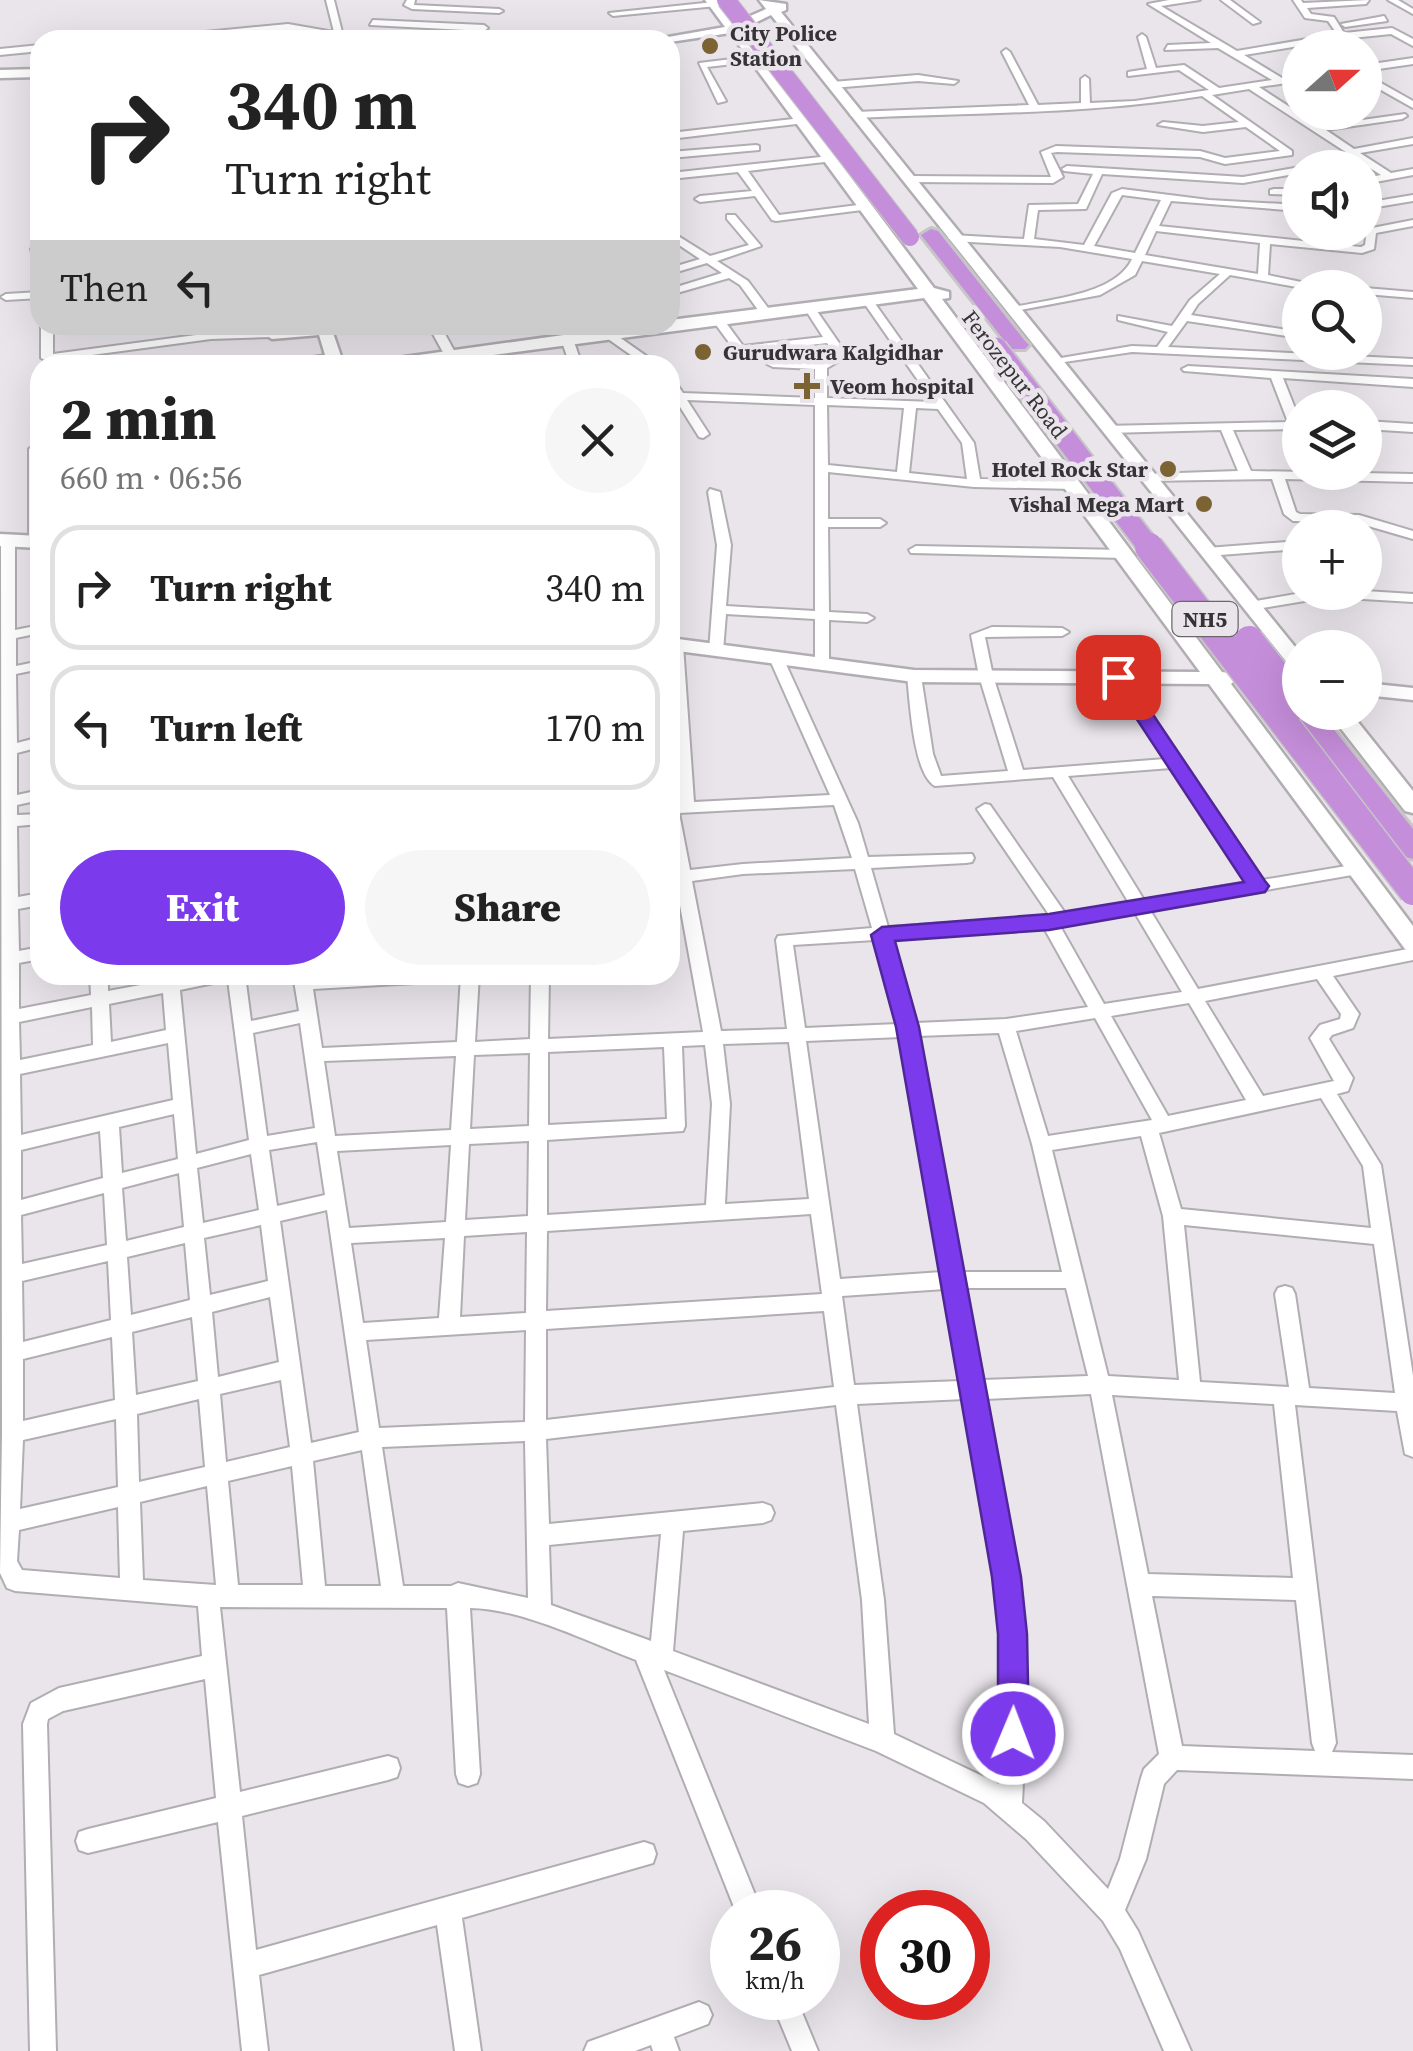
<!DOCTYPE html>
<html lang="en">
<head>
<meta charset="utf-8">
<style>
  :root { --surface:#fff; --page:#f6f6f6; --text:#222; --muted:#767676; --line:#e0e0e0; --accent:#7c3aed }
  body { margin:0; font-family:"Source Serif 4",serif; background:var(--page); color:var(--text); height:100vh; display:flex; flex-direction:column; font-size:38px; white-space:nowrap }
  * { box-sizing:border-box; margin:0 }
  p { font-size:32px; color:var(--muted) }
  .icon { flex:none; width:55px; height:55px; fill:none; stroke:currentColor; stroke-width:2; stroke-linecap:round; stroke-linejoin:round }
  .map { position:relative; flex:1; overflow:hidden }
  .panel { position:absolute; left:30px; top:355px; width:650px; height:630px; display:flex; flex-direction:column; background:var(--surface); border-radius:30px; box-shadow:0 10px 40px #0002 }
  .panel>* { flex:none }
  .guide { position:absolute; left:30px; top:30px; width:650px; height:305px; border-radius:30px; box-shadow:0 10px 40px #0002; background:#fff; color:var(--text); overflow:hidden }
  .needle { width:65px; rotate:69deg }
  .buttons { position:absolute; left:1282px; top:30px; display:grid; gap:20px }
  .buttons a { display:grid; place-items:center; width:100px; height:100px; border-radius:50%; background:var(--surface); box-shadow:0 10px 40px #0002; font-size:50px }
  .speed { position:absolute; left:710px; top:1890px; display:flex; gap:20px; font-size:50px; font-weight:700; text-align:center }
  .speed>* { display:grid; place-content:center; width:130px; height:130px; border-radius:50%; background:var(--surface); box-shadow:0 10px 40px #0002; line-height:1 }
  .speed small { font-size:25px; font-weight:400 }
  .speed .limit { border:15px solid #d22; background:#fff; color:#111 }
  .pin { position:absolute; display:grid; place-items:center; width:85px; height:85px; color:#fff; margin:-42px; border-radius:20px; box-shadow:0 5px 15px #0006 }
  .me { position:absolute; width:110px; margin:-55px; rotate:1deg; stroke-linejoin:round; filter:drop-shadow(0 0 8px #0008) }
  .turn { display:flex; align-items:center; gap:35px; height:210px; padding:0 30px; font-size:45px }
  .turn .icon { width:130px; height:130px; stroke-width:2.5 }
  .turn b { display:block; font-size:70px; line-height:85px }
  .then { display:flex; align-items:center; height:95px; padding:0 30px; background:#0003; gap:20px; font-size:38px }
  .round { display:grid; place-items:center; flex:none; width:105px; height:105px; border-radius:52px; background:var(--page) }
  .overview { display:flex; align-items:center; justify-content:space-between; height:170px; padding:0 30px }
  h1 { font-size:60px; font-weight:800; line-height:75px }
  .primary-button { display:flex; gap:20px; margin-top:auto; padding:20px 30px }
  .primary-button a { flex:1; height:115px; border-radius:60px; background:var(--accent); color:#fff; font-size:40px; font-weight:800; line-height:115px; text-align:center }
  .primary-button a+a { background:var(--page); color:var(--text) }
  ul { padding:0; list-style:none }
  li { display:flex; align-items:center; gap:30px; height:125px; margin:0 20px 15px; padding:0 10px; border:5px solid var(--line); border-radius:30px }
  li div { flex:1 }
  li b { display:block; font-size:38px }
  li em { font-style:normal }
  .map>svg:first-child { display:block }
</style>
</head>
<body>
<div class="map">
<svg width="1413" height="2051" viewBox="0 0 1413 2051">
  <rect width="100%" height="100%" fill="#e9e5eb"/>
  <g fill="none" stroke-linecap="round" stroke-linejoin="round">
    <g stroke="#b1adb3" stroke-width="4">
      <path id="street" d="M326,0H334L344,40L288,30L159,40H123L288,24L334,32Z
        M407,0H415L414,5L499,9L503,11L499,13L412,9L404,5Z
        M1169,0H1200L1161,6L1237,51L1337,34L1328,21L1305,18L1293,0H1301L1303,3L1369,0L1366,4L1307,8L1311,14L1334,17L1344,33L1392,28L1413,39V46L1391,34L1342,39L1244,55L1282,78L1300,75V81L1259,87L1319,126L1405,114L1407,116L1402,119L1326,130L1354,149L1413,138V144L1360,153L1391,173L1413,169V175L1365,184V178L1381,175L1362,163L1336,168H1311L1355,158L1249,89L1212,95L1292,151V155L1225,164L1200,157L1057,152L1051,153L1063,177L1053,183L909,182L904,179L909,176L1051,177L1041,152L1056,146L1200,151L1225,158L1280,151L1246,127L1203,132L1158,125L1163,122L1203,126L1239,122L1202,96C1088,114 971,113 855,118L850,115L855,112L1029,105L1002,52L1006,49L1010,52L1038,105L1081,103V79L1085,76L1089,79L1090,103L1135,101L1209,90L1179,70L1128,76V72L1147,69L1138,37L1142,34L1146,37L1156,68L1184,65L1219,88L1272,80L1218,48L1165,50L1168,45L1211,43L1148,4Z
        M1221,0H1230L1260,22L1253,24Z
        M1388,0H1398L1413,9V14Z
        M714,2L717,6L613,16L609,13Z
        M1384,16L1387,21L1345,27L1341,24Z
        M373,20L484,25L488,28L484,31L370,25Z
        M40,45V51L0,55V49Z
        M757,56L760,61L707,67L726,101L718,103L699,63Z
        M1413,58V64L1365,71V65Z
        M1365,74L1413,101V108L1365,81Z
        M918,75L958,81L954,84L918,81L832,88L828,85L832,82Z
        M802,118L805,119V123L670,139V133Z
        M756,145L759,146V150L670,158V152Z
        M830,156L835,159L833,161L748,171L779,215L866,204L870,205V209L776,221L772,220L755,196L700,202L695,199L700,196L752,191L738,172L670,179V173Z
        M1067,166L1243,177L1300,167L1302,168L1300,173L1243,183L1102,174L1086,209L1038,210L1034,239L1084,245L1112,193L1122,189L1209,200L1300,205V211L1171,201L1159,226L1361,247L1365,245L1367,229L1413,220V226L1376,233L1374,249L1362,253L1270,244L1268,275L1330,288H1302L1230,275L1198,304L1191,315L1300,332V338L1187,321L1168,347L1413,359V365L1132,352L1051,364L1049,362L1055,359L1132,346L1157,347L1168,332L1118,320V316L1172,326L1190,300L1220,274L1142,261L1135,275L1100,295L1010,312V308C1046,299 1115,296 1132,259L1060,247L953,241L948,238L953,235L1024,239L1029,205L1078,204L1093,174L1064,171L1062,169ZM1122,195L1161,200L1135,253L1094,246ZM1156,231L1260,243L1258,274L1145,255Z
        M1274,189H1300V195L1270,194V190Z
        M1413,195V201L1365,209V203Z
        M727,215H735L761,246L717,261L748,281L771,312L769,314H761L740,285L729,278L670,295V289L722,273L707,263L670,274V268L700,259L670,239V231L710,256L749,245L727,219Z
        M36,246L40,247V268L35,265L31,249Z
        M1365,288L1413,292V298L1365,294Z
        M40,292V298L6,300L1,297L6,294Z
        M863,298H871L974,443L980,479L1074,481L1080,485L1074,489L974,487L828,472V519H880L886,523L880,527H828L829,612L867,614L874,618L867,622L829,620V666L822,670L815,666V619L726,614L723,651L721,654H711L709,651L717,545L708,492L710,489L720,492L731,545L726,606L815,611V405L687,400L709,434L703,438L699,437L670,391V378L674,380L683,393L815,398V369L773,367L767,364L773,361L819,362L835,355L827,343L740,353L736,352L711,318L721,316L743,346L823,337L803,306L808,303L812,304L848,356L827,368V398L933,402L862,300ZM827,405L904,408L897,472L828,465ZM916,408L938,409L962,443L967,479L909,473Z
        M41,325H53V354L211,333L272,331L278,334L272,337L211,339L47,361L41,358Z
        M336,325H366L325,333L319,330Z
        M428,325H440L462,365H450Z
        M608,331L612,332L659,365H645L604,336L602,334Z
        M567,336L573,339L582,365H570L561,339Z
        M333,354L339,357L337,359L302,365H272L278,362Z
        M1188,366L1413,379V387L1283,378L1300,421V429L1233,430L1251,471L1413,474V482L1285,479L1296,512L1300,514L1359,515L1413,531V539L1358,523L1293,521L1284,514L1272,479L1144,481L1142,478L1148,474L1238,471L1221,430L1108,433L1102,429L1104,426L1288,422L1271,378L1184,371L1182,369Z
        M1365,421L1413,424V432L1365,429Z
        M35,445L40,447V545L36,546L29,542V449Z
        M8,537L15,541V630L40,625V633L16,638V666L40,661V669L16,674L17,743L40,737V747L17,753V795L40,790V800L17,805V815L40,814V824L17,826L18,897L40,893V905L18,909L19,951L40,947V959L19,963V1009L91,995L90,975H108V991L162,981L161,975H179V977L245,975L251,1021L299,1011L293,975H459L450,981L313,989L322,1048L457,1042L461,975H479L475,1042L530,1039L531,975H549L548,1039L703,1032L670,850V803H679L670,661V644L676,641L683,645L694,802L830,795L770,660L777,656L784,660L858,823L868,857L972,854L974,858L972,862L966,863L871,868L888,927L1050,916L977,809L985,804L990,805L1065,913L1129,903L1053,777L935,786C913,774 910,701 907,676L914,672L921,676L933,754L941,776L1008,771L979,676L971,635L992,627L1062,628L1069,632L1062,636L985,637L993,676L1023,770L1165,759L1111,677L1113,674H1123L1262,880L1358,864L1364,865L1366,869L1364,873L1358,874L1150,910L1198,989L1413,948V960L1333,976L1359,1014L1353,1028L1332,1035L1329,1039L1353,1078L1348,1091L1337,1094L1381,1165L1413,1376V1457L1405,1454L1397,1411L1295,1405L1336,1743L1332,1752L1413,1755V1779L1177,1770L1164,1784L1146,1859L1125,1910L1138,1931L1191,2051H1164L1120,1949L1103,1921L1026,1839L984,1803L876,1751L664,1670L762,1912H736L636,1660C589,1642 520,1608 470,1608L480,1774L477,1783L468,1786L459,1783L456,1774L447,1608L220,1607L240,1792L388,1756L397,1759L400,1768L397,1777L388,1780L242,1816L256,1950L644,1842L653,1845L656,1854L653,1863L462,1918L481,2051H455L437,1925L259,1975L268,2051H242L218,1822L88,1853L79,1850L76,1841L79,1832L88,1829L216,1798L205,1679L63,1711L48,1719L47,1724L56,2051H30L23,1724L31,1703L59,1688L202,1656L198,1606L15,1591L7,1588L0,1573L2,1433L1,541ZM1171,768L1247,882L1144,900L1068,776ZM834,805L852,858L743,864L690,870L679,813ZM855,869L872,928L778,936L776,940L787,1029L721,1031L692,881L743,874ZM1135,913L1182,992L1104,1004L1060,926ZM1044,928L1088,1007L1006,1019L916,1023L891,939ZM875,940L898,1024L805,1028L793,945ZM1317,979L1341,1014L1340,1019L1320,1025L1310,1038L1334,1081L1263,1096L1205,1001ZM228,980L249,1140L196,1154L180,990ZM163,993L166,1030L111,1042L109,1004ZM1189,1003L1246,1100L1168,1116L1111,1016ZM92,1007L93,1045L20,1060L19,1022ZM1095,1018L1152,1120L1048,1136L1016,1031ZM300,1023L315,1128L267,1136L253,1033ZM999,1033L1032,1144L1062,1272H962L918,1036ZM901,1037L942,1272L840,1279L806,1041ZM789,1042L809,1199L725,1204L730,1104L723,1044ZM168,1043L173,1100L21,1135L20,1074ZM705,1045L712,1104L706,1205L547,1215V1140L683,1131L685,1126L682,1046ZM664,1047L667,1119L548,1125V1052ZM530,1053L529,1126L470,1129L474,1055ZM456,1056L451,1130L335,1136L324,1061ZM1321,1098L1363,1166L1371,1228L1181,1209L1159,1133ZM174,1114L178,1159L122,1173L119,1127ZM100,1131L103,1178L21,1200V1150ZM1141,1136L1163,1216L1179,1380L1108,1376L1052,1150ZM529,1141L528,1216L465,1220L469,1144ZM317,1142L325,1195L277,1206L269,1150ZM451,1145L446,1222L349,1228L337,1151ZM251,1154L259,1210L203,1223L197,1168ZM179,1173L184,1227L126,1241L122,1188ZM104,1193L107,1245L22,1264L21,1215ZM327,1210L359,1432L311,1443L280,1221ZM811,1214L822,1294L546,1311L547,1231ZM261,1225L268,1281L210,1295L204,1238ZM1184,1225L1374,1244L1395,1393L1309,1388L1295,1294L1292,1288L1285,1286L1278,1288L1275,1294L1289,1387L1200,1382ZM527,1232L526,1313L460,1317L464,1236ZM445,1238L439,1318L363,1323L351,1243ZM185,1243L190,1300L131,1315L127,1257ZM108,1261L111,1320L23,1342L22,1281ZM965,1288H1066L1088,1376L982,1380ZM945,1289L961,1381L854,1385L842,1296ZM270,1297L279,1362L218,1377L212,1312ZM824,1311L834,1387L546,1420V1329ZM192,1317L198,1381L136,1395L132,1332ZM526,1330L525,1422L379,1428L366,1340ZM112,1337L115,1400L23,1421V1359ZM281,1380L290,1447L226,1462L220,1394ZM1091,1394L1159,1754L1144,1769L1141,1778L1120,1859L1108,1889L1044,1821L1022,1803L1027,1697L1018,1577L985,1399ZM1112,1395L1274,1404L1293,1578L1148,1574ZM199,1399L205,1467L139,1482L137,1414ZM965,1399L996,1577L1003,1697L999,1784L894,1734L884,1600L857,1404ZM836,1405L862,1600L869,1724L673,1651L683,1531L763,1523L771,1520L774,1513L771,1506L763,1503L549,1524L546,1439ZM116,1419L118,1487L20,1509L23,1440ZM525,1441L528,1598L458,1583L451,1586H403L382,1447ZM362,1450L381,1586H325L313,1461ZM292,1466L303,1585H238L228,1481ZM207,1486L216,1585L143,1580L140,1502ZM118,1507L120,1578L22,1570L17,1561L19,1530ZM661,1534L651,1641L551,1605L549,1545ZM1152,1596L1296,1600L1312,1743L1315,1751L1182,1746Z
        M1300,541V549L1207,556L1200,552L1207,548Z
        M916,546L1125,550L1132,554L1125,558L911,553L909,550Z
        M1365,591L1413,594V602L1329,597L1250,610L1243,606L1250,602L1307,592Z
        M770,1998H796L818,2051H792Z
        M699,2002L708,2006L712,2015L708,2024L674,2037L679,2051H653L651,2045L635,2051H584L588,2042Z"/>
    </g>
    <g stroke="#b1adb3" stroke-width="5">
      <path id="secondary" d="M705,0H717L734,23L766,9L759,0L786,4V10L781,12L1300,653V672L1293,670L771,15L740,30L934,288L949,292V298L942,299L1222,672L1235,674L1238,678L1231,684L1413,926V952L1405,949L1209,684L914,682L670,650V638L914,670L1200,672L924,298L418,365H375L383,360L635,325H670V320L918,289L730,33L670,42L651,40L725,27Z
        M40,69V77L0,78V70Z
        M266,325H282L281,328L331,327L344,365H328L319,335L272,339L264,334Z
        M0,534L40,536V548L0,546Z
        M1365,683L1413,688V700L1365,695Z
        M1328,712H1350L1413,791V813L1405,811Z"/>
    </g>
    <g stroke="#c6c6c6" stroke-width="6">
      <path id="highway" d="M931,229L938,231L1025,341L1029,345L1025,349H1011L921,235Z
        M1300,705V712H1320L1413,829V859L1403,856L1295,718L1291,712Z"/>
    </g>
    <use href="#street" fill="#fff" fill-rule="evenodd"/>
    <use href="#secondary" fill="#fff" fill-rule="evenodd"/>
    <use href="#highway" fill="#c58eda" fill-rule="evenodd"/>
    <g stroke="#c6c6c6" stroke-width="20" stroke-linecap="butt">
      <path id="highway-bridge-far2" d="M726,0L910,237"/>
    </g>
    <g stroke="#c6c6c6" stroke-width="25" stroke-linecap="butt">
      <path id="highway-bridge-far1" d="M996,348L1151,550"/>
    </g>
    <g stroke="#c6c6c6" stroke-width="31" stroke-linecap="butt">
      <path id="highway-bridge" d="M1149,547L1413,891
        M1249,640L1300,705"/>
    </g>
    <use href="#highway-bridge-far2" stroke="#c58eda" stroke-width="18"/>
    <use href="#highway-bridge-far1" stroke="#c58eda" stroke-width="21"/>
    <use href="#highway-bridge" stroke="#c58eda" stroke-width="28"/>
  </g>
  <path fill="#7c3aed" stroke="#51269a" stroke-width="2.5" d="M1118,672L1125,673L1265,881L1269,886L1265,892L1049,930L895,941L919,1027L1021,1577L1027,1634L1029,1734L1024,1744L1013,1749L1002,1744L998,1734V1634L992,1577L896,1027L871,935L882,927L1049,914L1244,882L1109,677Z"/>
  <g fill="#7b6334" stroke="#e9e5eb" stroke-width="4">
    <circle cx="710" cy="46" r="10"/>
    <circle cx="703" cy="352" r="10"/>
    <path d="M802 371h10v10h10v10h-10v10h-10v-10h-10v-10h10z"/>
    <circle cx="1168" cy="469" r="10"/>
    <circle cx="1204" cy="504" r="10"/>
  </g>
  <g text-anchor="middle" stroke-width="9" stroke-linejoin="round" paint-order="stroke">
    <g font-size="22" font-weight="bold" fill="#353335" stroke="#e9e5eb" text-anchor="start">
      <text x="730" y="41">City Police<tspan x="730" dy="25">Station</tspan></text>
      <text x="723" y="360">Gurudwara Kalgidhar</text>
      <text x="830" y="394">Veom hospital</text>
      <text x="1148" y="477" text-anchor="end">Hotel Rock Star</text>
      <text x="1184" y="512" text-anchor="end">Vishal Mega Mart</text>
    </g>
    <g font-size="22" fill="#353335" stroke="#e9e5eb">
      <text transform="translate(1015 374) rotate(52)" y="8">Ferozepur Road</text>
    </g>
    <rect fill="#e9e5eb" stroke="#6b686c" stroke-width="2.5" x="1172.5" y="602" width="65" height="34" rx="8"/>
    <g font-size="22" font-weight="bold" fill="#353335">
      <text x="1205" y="627">NH5</text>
    </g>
  </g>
</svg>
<div class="buttons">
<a><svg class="needle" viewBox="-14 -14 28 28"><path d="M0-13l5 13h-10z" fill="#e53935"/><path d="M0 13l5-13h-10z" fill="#767676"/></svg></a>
<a><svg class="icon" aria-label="sound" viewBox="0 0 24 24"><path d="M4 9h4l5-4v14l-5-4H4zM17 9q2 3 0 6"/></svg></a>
<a><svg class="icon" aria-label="search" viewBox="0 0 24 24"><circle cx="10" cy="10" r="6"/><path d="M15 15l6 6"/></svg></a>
<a><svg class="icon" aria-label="layers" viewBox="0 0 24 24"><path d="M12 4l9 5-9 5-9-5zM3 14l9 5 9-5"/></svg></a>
<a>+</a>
<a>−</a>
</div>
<div class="speed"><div>26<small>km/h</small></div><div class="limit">30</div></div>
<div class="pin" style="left:1118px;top:677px;background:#d93025"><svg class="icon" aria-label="arrive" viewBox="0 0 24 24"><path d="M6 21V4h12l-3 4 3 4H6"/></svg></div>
<svg class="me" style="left:1013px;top:1734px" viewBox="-20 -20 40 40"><circle r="17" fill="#7c3aed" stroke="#fff" stroke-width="3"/><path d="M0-11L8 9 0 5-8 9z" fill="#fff"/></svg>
<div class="guide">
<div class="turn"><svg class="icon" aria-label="right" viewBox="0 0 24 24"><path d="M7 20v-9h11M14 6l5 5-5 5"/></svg><div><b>340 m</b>Turn right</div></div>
<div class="then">Then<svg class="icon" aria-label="left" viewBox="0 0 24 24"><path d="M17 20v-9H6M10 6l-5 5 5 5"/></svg></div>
</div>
<section class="panel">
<div class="overview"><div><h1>2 min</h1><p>660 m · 06:56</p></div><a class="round"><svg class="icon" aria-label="close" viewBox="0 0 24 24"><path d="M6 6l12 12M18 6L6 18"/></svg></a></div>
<ul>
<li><svg class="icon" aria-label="right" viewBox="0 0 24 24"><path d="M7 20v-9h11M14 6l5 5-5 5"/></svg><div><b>Turn right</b></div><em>340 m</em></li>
<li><svg class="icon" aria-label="left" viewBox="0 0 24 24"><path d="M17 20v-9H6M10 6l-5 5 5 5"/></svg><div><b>Turn left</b></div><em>170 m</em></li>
</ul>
<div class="primary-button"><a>Exit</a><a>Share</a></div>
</section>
</div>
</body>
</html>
